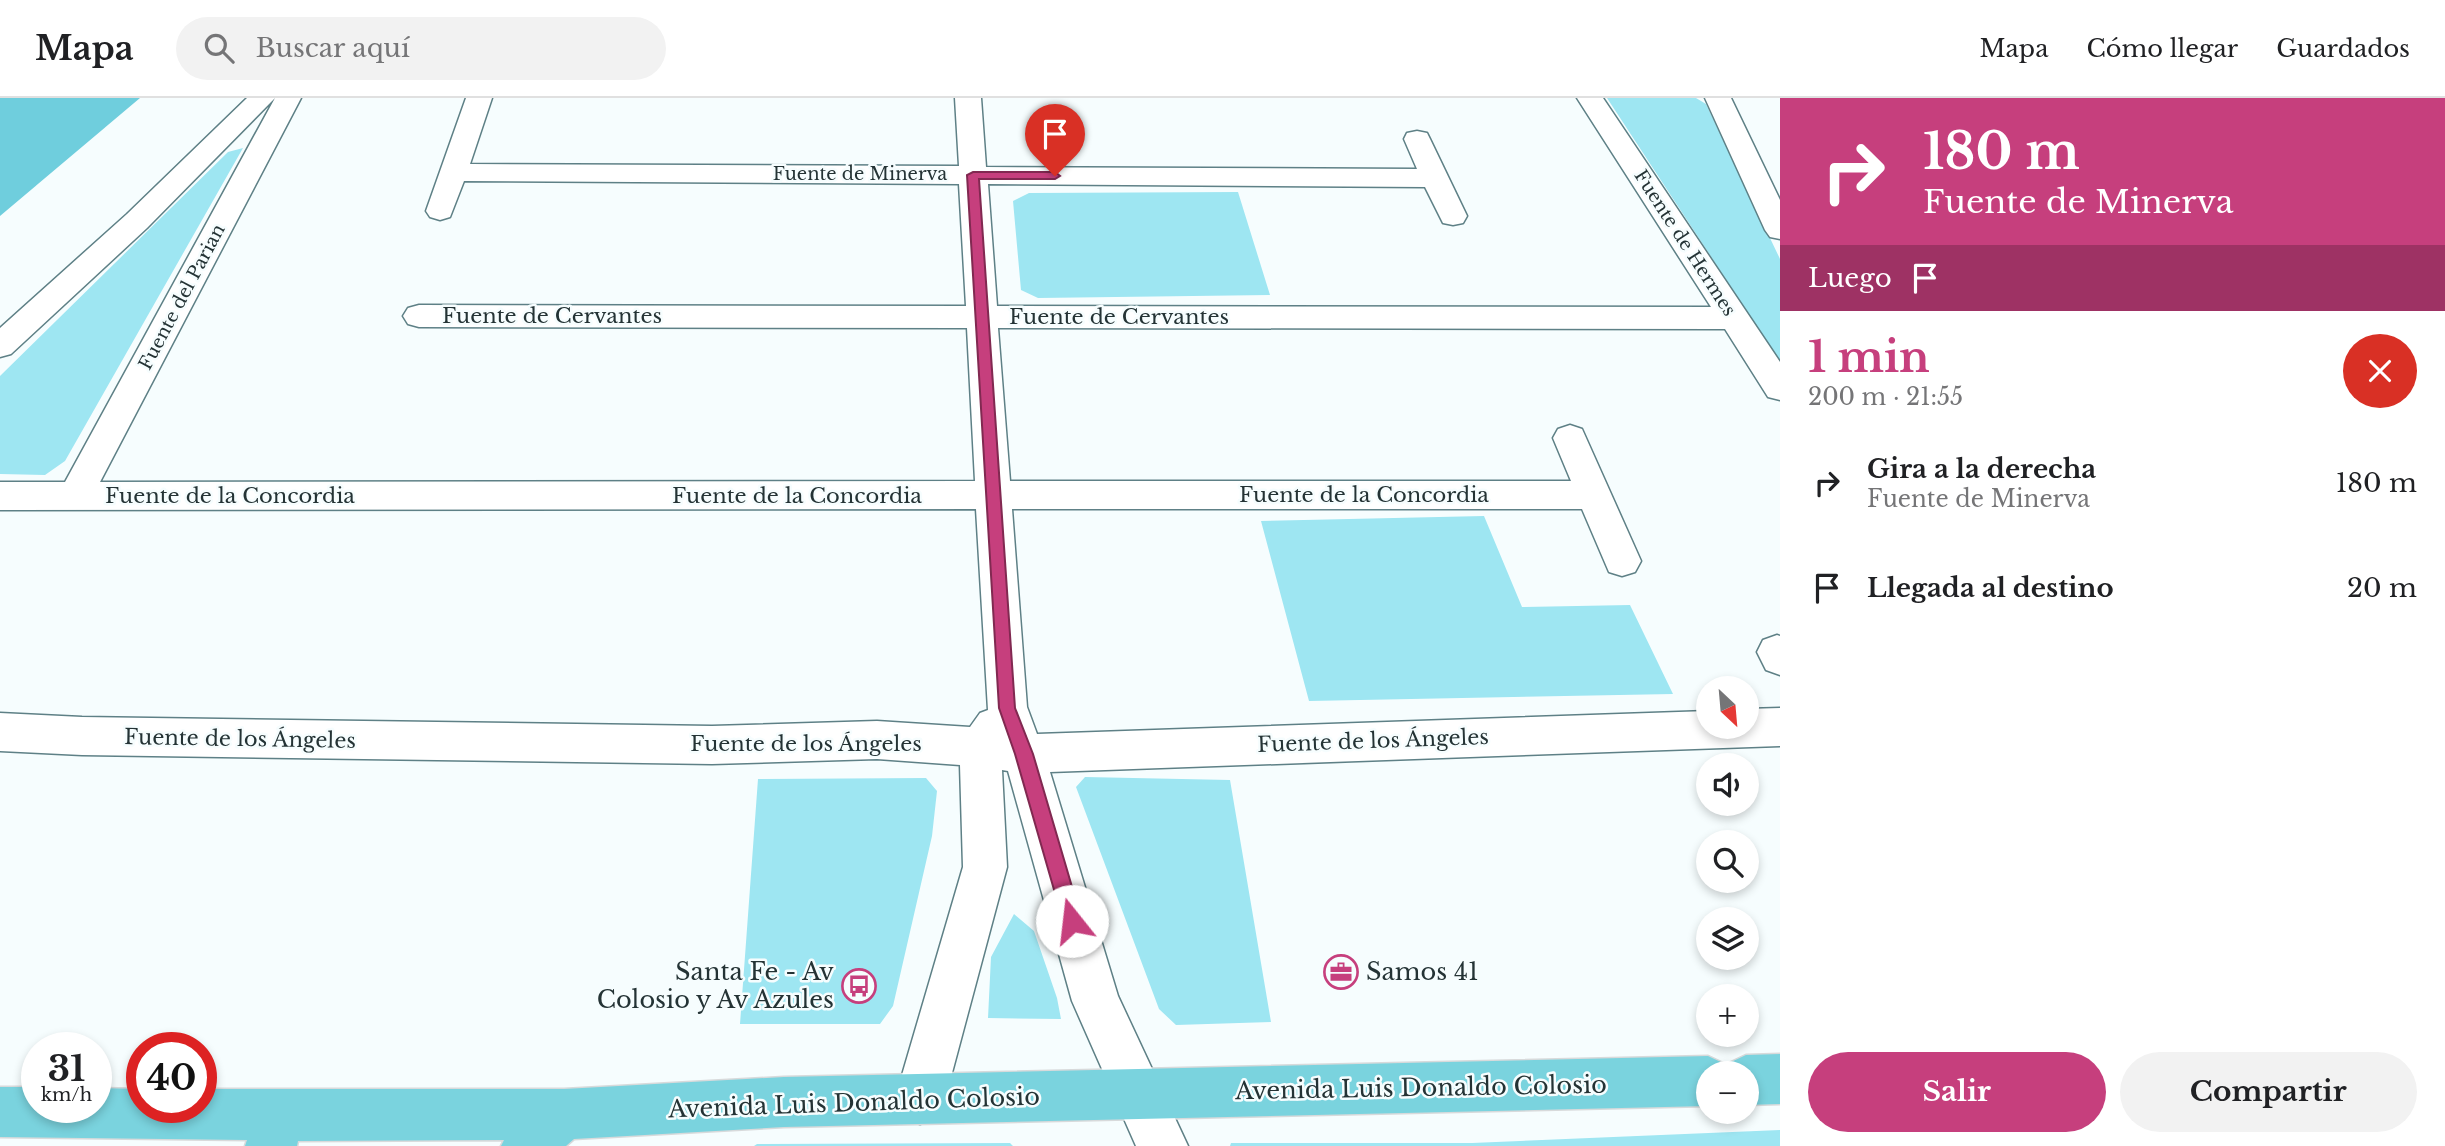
<!DOCTYPE html>
<html lang="es">
<head>
<meta charset="utf-8">
<style>
  :root { --surface:#fff; --page:#f2f2f2; --text:#202124; --muted:#757577; --line:#e0e0e0; --accent:#c63f7d }
  body { margin:0; font-family:"Libre Baskerville",serif; background:var(--page); color:var(--text); height:100vh; display:flex; flex-direction:column; font-size:26px; white-space:nowrap }
  * { box-sizing:border-box; margin:0 }
  p { font-size:23px; color:var(--muted) }
  .icon { flex:none; width:38px; height:38px; fill:none; stroke:currentColor; stroke-width:2; stroke-linecap:round; stroke-linejoin:round }
  .map { position:relative; flex:1; overflow:hidden }
  .drawer { display:flex; flex-direction:column; background:var(--surface); width:665px }
  .drawer>* { flex:none }
  .banner { background:#c63f7d; color:#fff; overflow:hidden }
  .needle { width:46px; rotate:154deg }
  .fabs { position:absolute; left:1696px; top:578px; display:grid; gap:14px }
  .fabs a { display:grid; place-items:center; width:63px; height:63px; border-radius:50%; background:var(--surface); box-shadow:0 4px 10px #0003; font-size:35px }
  .speed { position:absolute; left:21px; top:934px; display:flex; gap:14px; font-size:35px; font-weight:700; text-align:center }
  .speed>* { display:grid; place-content:center; width:91px; height:91px; border-radius:50%; background:var(--surface); box-shadow:0 4px 10px #0003; line-height:1 }
  .speed small { font-size:18px; font-weight:400 }
  .speed .limit { border:10px solid #d22; background:#fff; color:#111 }
  .pin { position:absolute; display:grid; place-items:center; width:60px; height:60px; color:#fff; margin:-72px -30px; border-radius:50% 50% 50% 0; rotate:-45deg; box-shadow:0 0 7px #0007 }
  .pin .icon { rotate:45deg }
  .me { position:absolute; width:77px; margin:-38px; rotate:344deg; stroke-linejoin:round; filter:drop-shadow(0 0 5px #0008) }
  .turn { display:flex; align-items:center; gap:24px; height:147px; padding:0 28px; font-size:32px }
  .turn .icon { width:91px; height:91px; stroke-width:2.5 }
  .turn b { display:block; font-size:49px; line-height:60px }
  .then { display:flex; align-items:center; height:66px; padding:0 28px; background:#0003; gap:14px; font-size:26px }
  .round { display:grid; place-items:center; flex:none; width:74px; height:74px; border-radius:37px; background:var(--page) }
  .head { display:flex; align-items:center; justify-content:space-between; height:119px; padding:0 28px }
  h1 { font-size:42px; font-weight:700; line-height:52px; color:var(--accent) }
  .action { display:flex; gap:14px; margin-top:auto; padding:14px 28px }
  .action a { flex:1; height:80px; border-radius:42px; background:var(--accent); color:#fff; font-size:28px; font-weight:700; line-height:80px; text-align:center }
  .action a+a { background:var(--page); color:var(--text) }
  ul { padding:0; list-style:none }
  li { display:flex; align-items:center; gap:21px; height:105px; padding:0 28px }
  li div { flex:1 }
  li b { display:block; font-size:26px }
  li em { font-style:normal }
  header { display:flex; align-items:center; gap:42px; box-sizing:border-box; height:98px; padding:0 35px; background:var(--surface); border-bottom:2px solid var(--line) }
  header strong { font-size:33px }
  nav { display:flex; gap:38px; margin-inline-start:auto; font-size:24px }
  .search { width:490px; height:63px; background:var(--page); display:flex; align-items:center; gap:18px; box-sizing:border-box; padding:0 24px; border-radius:38px; color:var(--muted); font-size:26px }
  main { display:flex; flex:1; min-height:0 }
  .map>svg:first-child { display:block }
</style>
</head>
<body>
<header>
<strong>Mapa</strong>
<div class="search"><svg class="icon" aria-label="search" viewBox="0 0 24 24"><circle cx="10" cy="10" r="6"/><path d="M15 15l6 6"/></svg>Buscar aquí</div>
<nav><a>Mapa</a><a>Cómo llegar</a><a>Guardados</a></nav>
</header>
<main>
<div class="map">
<svg width="1780" height="1048" viewBox="0 0 1780 1048">
  <rect width="100%" height="100%" fill="#f6fdfe"/>
  <path fill="#9ee6f2" d="M1607,0H1696L1706,6L1780,161V264Z
    M243,50L65,363L45,377L0,376V278L228,54Z
    M1238,94L1270,197L1038,200L1021,192L1013,103L1029,95Z
    M1484,418L1522,509L1630,507L1673,596L1309,603L1261,423Z
    M1085,679L1230,682L1271,924L1176,927L1159,911L1076,689Z
    M926,680L937,693L932,738L893,908L880,926H740L758,681Z
    M1014,816L1034,833L1057,900L1061,921L988,920L991,859Z
    M1780,1032V1048H1230L1231,1045H1472Z
    M1010,1045L1013,1048H754L757,1046Z"/>
  <path fill="#6fcedd" d="M0,0H140L0,118Z"/>
  <g fill="none" stroke-linecap="round" stroke-linejoin="round">
    <g stroke="#5e8086" stroke-width="3">
      <path id="minor" d="M247,0H275L147,130L11,256L0,259V230L127,116Z
        M275,0H301L100,384L975,383L967,230L419,229L408,226L403,218L408,210L419,207L966,208L959,86L464,83L450,119L440,122L430,119L426,113L466,0H492L470,66L959,68L955,0H981L986,69L1417,71L1404,41L1407,35L1417,33L1427,35L1430,41L1467,118L1463,125L1453,127L1443,125L1425,89L988,86L997,208L1711,209L1577,0H1603L1780,264V302L1768,299L1725,231L998,230L1010,383H1571L1553,340L1558,331L1570,327L1582,331L1641,463L1635,474L1622,478L1609,474L1582,411H1012L1027,609L1037,636L1708,613V628H1746V611L1780,610V648L1050,674L1118,898L1188,1048H1136L1072,903L1008,673L1002,672L1007,769L945,1001L938,1019L920,1026L902,1019L895,1001L963,769L960,667L877,661L712,666L82,657L0,653V615L82,619L712,628L877,623L970,629L980,615L988,612L976,411L0,412V384H65Z
        M1705,0H1731L1780,102V141L1770,139L1765,132Z
        M1777,537L1780,538V577L1766,572L1757,554L1763,542Z"/>
    </g>
    <g stroke="#d8dadb" stroke-width="3">
      <path id="major" d="M1780,956V1006L1746,1007V975H1708V1008L784,1029L574,1041L566,1048H501L504,1042L298,1043L297,1048H245L247,1042L0,1039V989H37V1010H96V990L142,991V1010H201V991H564L784,979L1708,958L1725,966L1727,969L1729,965L1746,957Z"/>
    </g>
    <use href="#minor" fill="#fff" fill-rule="evenodd"/>
    <use href="#major" fill="#7ad3de" fill-rule="evenodd"/>
  </g>
  <path fill="#c63f7d" stroke="#812951" stroke-width="2" d="M973,74H1055L1060,78L1055,81H979L1015,610L1033,656L1082,823L1079,830L1072,833L1066,830L1063,823L1015,656L999,610L967,77Z"/>
  <defs>
    <g id="office-ring" transform="scale(1.75)"><circle r="9.5" fill="#f6fdfe" stroke="#c63f7d" stroke-width="1.5"/><path d="M-6-3h4V-5.5h4V-3h4V5H-6ZM-1-4.5V-3h2v-1.5ZM-6 0V1H6V0Z" fill="#c63f7d"/></g>
    <g id="bus-ring" transform="scale(1.75)"><circle r="9.5" fill="#f6fdfe" stroke="#c63f7d" stroke-width="1.5"/><path d="M-5-6H5V4H4V6H2V4H-2V6H-4V4H-5ZM-3.5-4V0h7V-4ZM-3.5 1.2v1.5H-2V1.2ZM2 1.2v1.5H3.5V1.2Z" fill="#c63f7d"/></g>
  </defs>
  <g fill-rule="evenodd">
    <use href="#office-ring" x="1341" y="874"/>
    <use href="#bus-ring" x="859" y="888"/>
  </g>
  <g text-anchor="middle" stroke-width="5" stroke-linejoin="round" paint-order="stroke">
    <g font-size="18" fill="#243335" stroke="#f6fdfe">
      <text x="860" y="82">Fuente de Minerva</text>
      <text transform="translate(1685 145) rotate(57)" y="6">Fuente de Hermes</text>
      <text transform="translate(182 199) rotate(-62)" y="6">Fuente del Parian</text>
    </g>
    <g font-size="21" fill="#243335" stroke="#f6fdfe">
      <text x="552" y="225">Fuente de Cervantes</text>
      <text x="1119" y="226">Fuente de Cervantes</text>
      <text x="1364" y="404">Fuente de la Concordia</text>
      <text x="230" y="405">Fuente de la Concordia</text>
      <text x="797" y="405">Fuente de la Concordia</text>
      <text transform="translate(240 641) rotate(1)" y="7">Fuente de los Ángeles</text>
      <text transform="translate(1373 643) rotate(-2)" y="7">Fuente de los Ángeles</text>
      <text x="806" y="653">Fuente de los Ángeles</text>
    </g>
    <g font-size="24" fill="#243335" stroke="#f6fdfe" text-anchor="end">
      <text x="834" y="882">Santa Fe - Av<tspan x="834" dy="28">Colosio y Av Azules</tspan></text>
      <text x="1366" y="882" text-anchor="start">Samos 41</text>
    </g>
    <g font-size="24" fill="#243335" stroke="#f6fdfe">
      <text transform="translate(1421 990) rotate(-1)" y="8">Avenida Luis Donaldo Colosio</text>
      <text transform="translate(854 1005) rotate(-2)" y="8">Avenida Luis Donaldo Colosio</text>
    </g>
  </g>
</svg>
<div class="fabs">
<a><svg class="needle" viewBox="-14 -14 28 28"><path d="M0-13l5 13h-10z" fill="#e53935"/><path d="M0 13l5-13h-10z" fill="#757577"/></svg></a>
<a><svg class="icon" aria-label="sound" viewBox="0 0 24 24"><path d="M4 9h4l5-4v14l-5-4H4zM17 9q2 3 0 6"/></svg></a>
<a><svg class="icon" aria-label="search" viewBox="0 0 24 24"><circle cx="10" cy="10" r="6"/><path d="M15 15l6 6"/></svg></a>
<a><svg class="icon" aria-label="layers" viewBox="0 0 24 24"><path d="M12 4l9 5-9 5-9-5zM3 14l9 5 9-5"/></svg></a>
<a>+</a>
<a>−</a>
</div>
<div class="speed"><div>31<small>km/h</small></div><div class="limit">40</div></div>
<div class="pin" style="left:1055px;top:78px;background:#d93025"><svg class="icon" aria-label="arrive" viewBox="0 0 24 24"><path d="M6 21V4h12l-3 4 3 4H6"/></svg></div>
<svg class="me" style="left:1072px;top:823px" viewBox="-20 -20 40 40"><circle r="19" fill="#fff"/><path d="M0-13L10 11 0 6-10 11z" fill="#c63f7d"/></svg>
</div>
<section class="drawer">
<div class="banner">
<div class="turn"><svg class="icon" aria-label="right" viewBox="0 0 24 24"><path d="M7 20v-9h11M14 6l5 5-5 5"/></svg><div><b>180 m</b>Fuente de Minerva</div></div>
<div class="then">Luego<svg class="icon" aria-label="arrive" viewBox="0 0 24 24"><path d="M6 21V4h12l-3 4 3 4H6"/></svg></div>
</div>
<div class="head"><div><h1>1 min</h1><p>200 m · 21:55</p></div><a class="round" style="background:#d93025;color:#fff"><svg class="icon" aria-label="close" viewBox="0 0 24 24"><path d="M6 6l12 12M18 6L6 18"/></svg></a></div>
<ul>
<li><svg class="icon" aria-label="right" viewBox="0 0 24 24"><path d="M7 20v-9h11M14 6l5 5-5 5"/></svg><div><b>Gira a la derecha</b><p>Fuente de Minerva</p></div><em>180 m</em></li>
<li><svg class="icon" aria-label="arrive" viewBox="0 0 24 24"><path d="M6 21V4h12l-3 4 3 4H6"/></svg><div><b>Llegada al destino</b></div><em>20 m</em></li>
</ul>
<div class="action"><a>Salir</a><a>Compartir</a></div>
</section>
</main>
</body>
</html>
